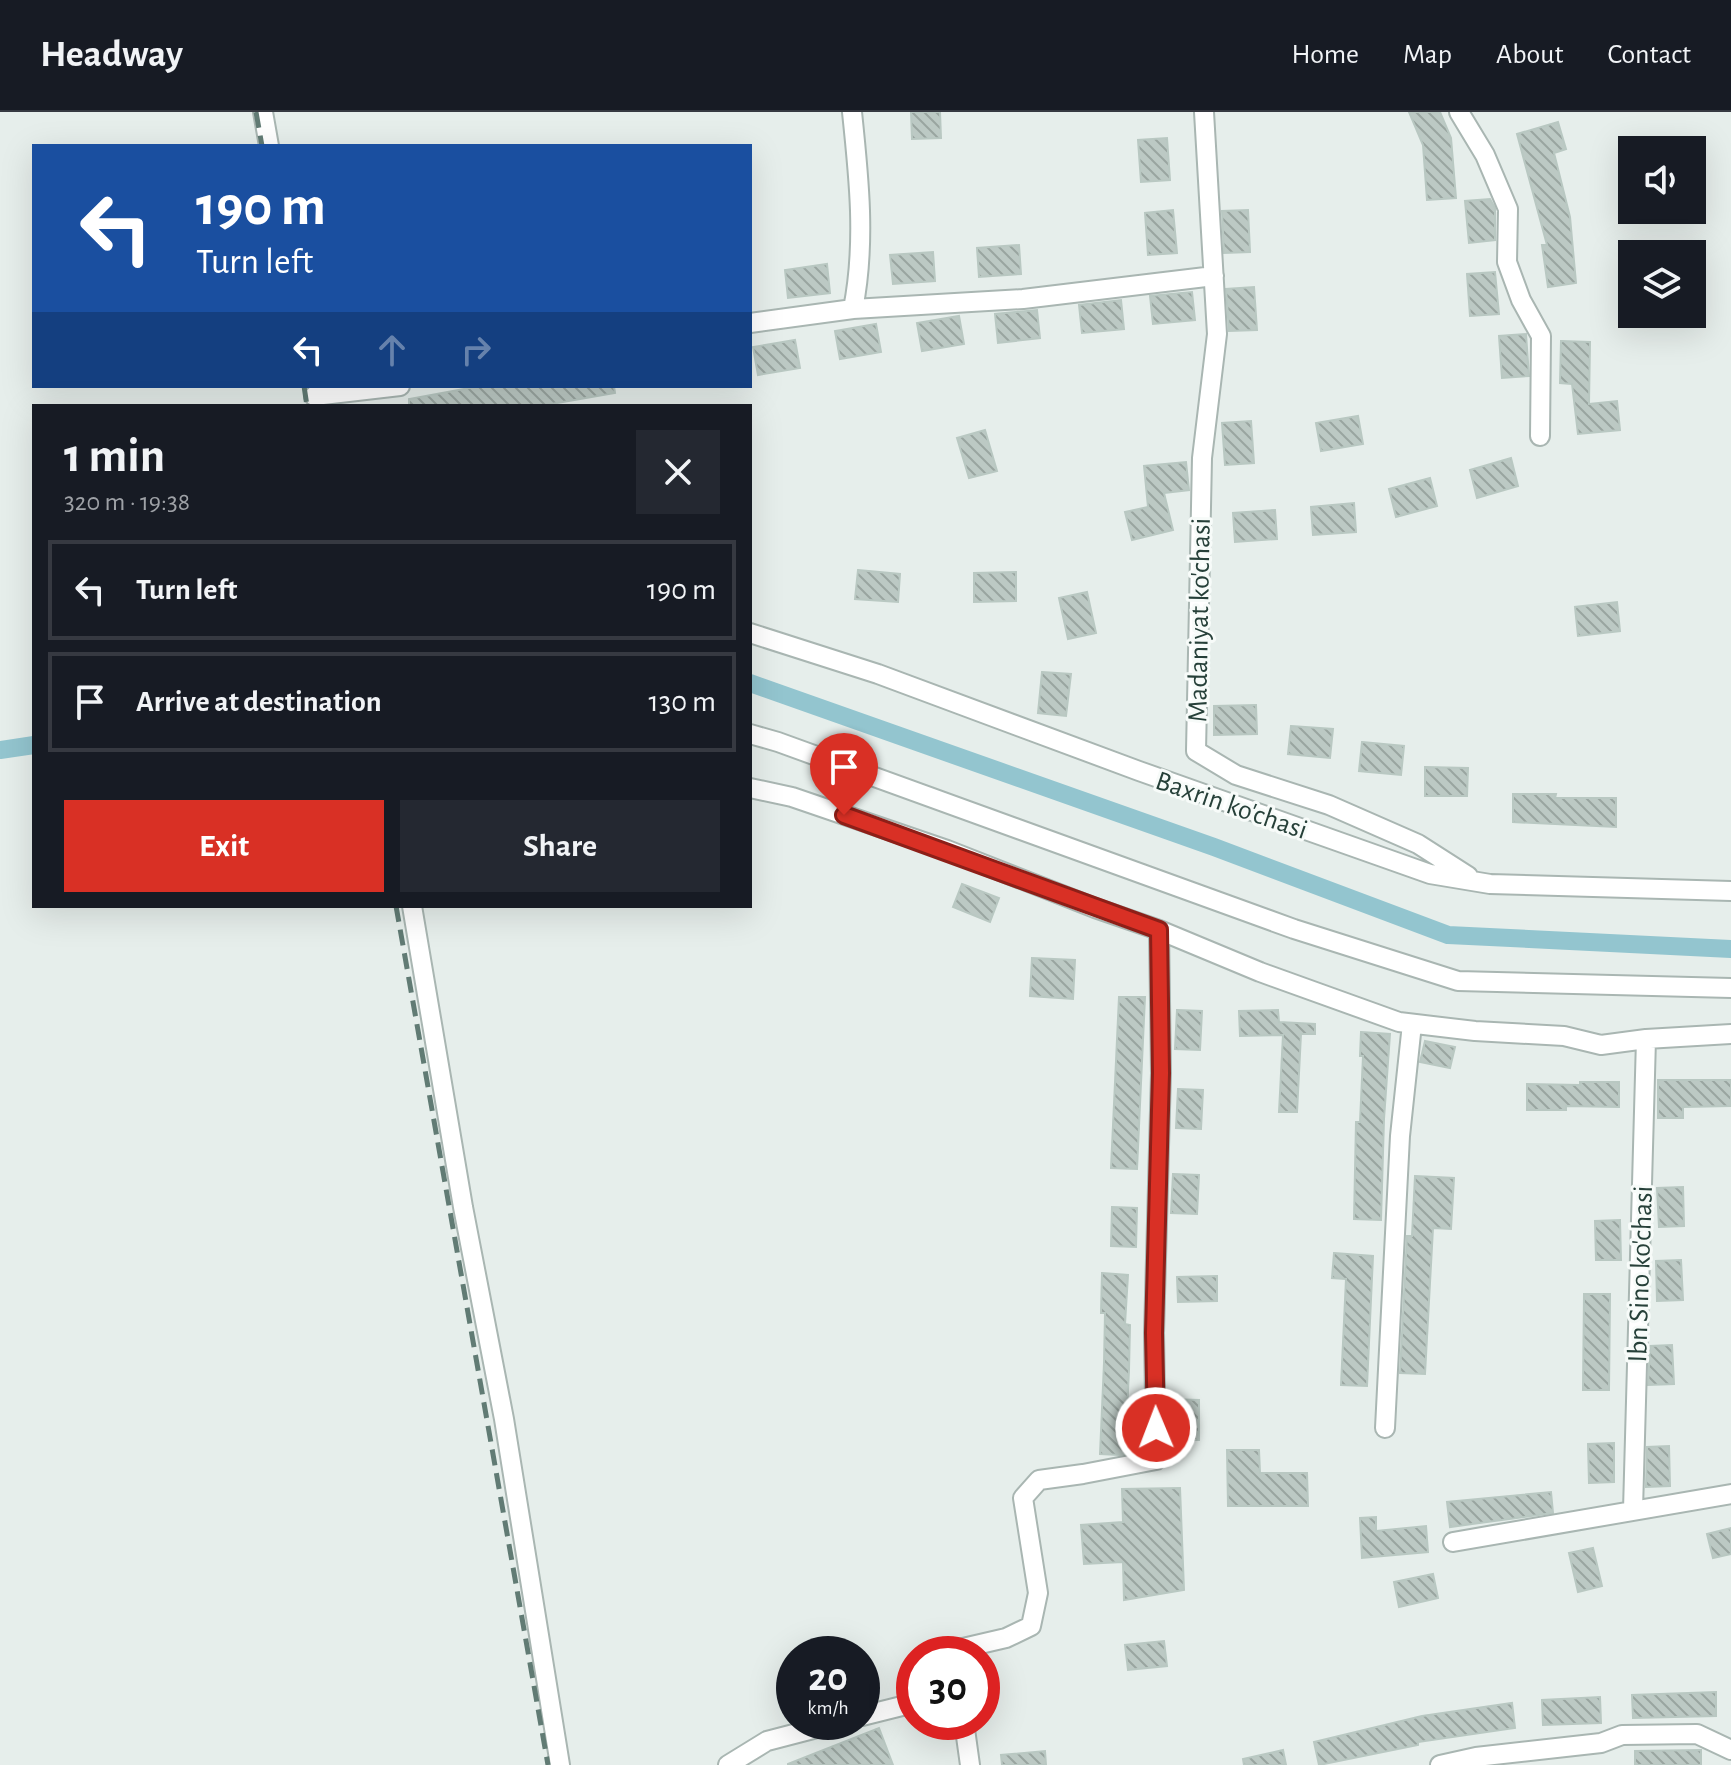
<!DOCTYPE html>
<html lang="en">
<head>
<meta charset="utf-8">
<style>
  :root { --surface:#171b24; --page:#242831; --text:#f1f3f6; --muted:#9ea1a6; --line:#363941; --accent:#d93025 }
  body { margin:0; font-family:"Alegreya Sans",sans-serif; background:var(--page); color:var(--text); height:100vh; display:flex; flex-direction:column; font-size:30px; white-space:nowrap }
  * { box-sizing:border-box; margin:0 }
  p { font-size:26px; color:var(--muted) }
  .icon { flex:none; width:44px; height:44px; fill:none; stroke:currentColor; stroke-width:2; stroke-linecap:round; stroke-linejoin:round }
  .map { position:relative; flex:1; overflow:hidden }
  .sheet { position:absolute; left:32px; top:292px; width:720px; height:504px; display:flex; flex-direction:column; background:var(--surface); border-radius:0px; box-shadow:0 8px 32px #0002 }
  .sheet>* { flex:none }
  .guide { position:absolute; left:32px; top:32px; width:720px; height:244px; border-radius:0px; box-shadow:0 8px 32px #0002; background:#1a4fa0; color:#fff; overflow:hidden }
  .fabs { position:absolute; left:1618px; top:24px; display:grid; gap:16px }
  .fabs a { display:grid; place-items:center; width:88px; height:88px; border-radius:0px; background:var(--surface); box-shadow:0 8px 32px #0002; font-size:40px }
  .speed { position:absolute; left:776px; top:1524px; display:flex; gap:16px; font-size:40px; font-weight:700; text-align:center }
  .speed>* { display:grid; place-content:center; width:104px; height:104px; border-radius:50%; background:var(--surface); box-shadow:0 8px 32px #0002; line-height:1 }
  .speed small { font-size:20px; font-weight:400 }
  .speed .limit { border:12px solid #d22; background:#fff; color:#111 }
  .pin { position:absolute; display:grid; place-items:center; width:68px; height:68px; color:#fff; margin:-82px -34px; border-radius:50% 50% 50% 0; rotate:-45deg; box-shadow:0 0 8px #0007 }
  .pin .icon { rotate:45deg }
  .me { position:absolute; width:88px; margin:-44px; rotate:359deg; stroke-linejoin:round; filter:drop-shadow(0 0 6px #0008) }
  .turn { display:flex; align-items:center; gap:28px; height:168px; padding:0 32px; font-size:36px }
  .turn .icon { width:104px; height:104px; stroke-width:2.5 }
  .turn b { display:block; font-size:56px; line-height:68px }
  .lanes { display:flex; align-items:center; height:76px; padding:0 32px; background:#0003; justify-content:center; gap:40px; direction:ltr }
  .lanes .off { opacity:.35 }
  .round { display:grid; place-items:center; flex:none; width:84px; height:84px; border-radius:0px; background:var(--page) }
  .headline { display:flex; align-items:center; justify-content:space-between; height:136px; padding:0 32px }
  h1 { font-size:48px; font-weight:600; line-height:60px }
  .cta { display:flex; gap:16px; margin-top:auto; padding:16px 32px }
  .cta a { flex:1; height:92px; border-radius:0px; background:var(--accent); color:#fff; font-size:32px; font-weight:600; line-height:92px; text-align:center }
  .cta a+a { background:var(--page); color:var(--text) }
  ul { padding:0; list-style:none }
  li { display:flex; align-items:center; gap:24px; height:100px; margin:0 16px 12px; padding:0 16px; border:4px solid var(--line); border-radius:0px }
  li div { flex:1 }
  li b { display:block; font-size:30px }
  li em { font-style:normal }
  header { display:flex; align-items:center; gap:48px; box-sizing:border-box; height:112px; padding:0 40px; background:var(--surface); border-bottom:2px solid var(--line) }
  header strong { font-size:38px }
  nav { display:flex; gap:44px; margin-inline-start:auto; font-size:28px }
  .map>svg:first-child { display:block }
</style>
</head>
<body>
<header>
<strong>Headway</strong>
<nav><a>Home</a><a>Map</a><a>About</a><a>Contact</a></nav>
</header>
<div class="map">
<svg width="1731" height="1653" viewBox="0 0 1731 1653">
  <defs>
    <pattern id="building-back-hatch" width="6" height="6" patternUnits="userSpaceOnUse" patternTransform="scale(2)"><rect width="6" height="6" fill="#bcc9c4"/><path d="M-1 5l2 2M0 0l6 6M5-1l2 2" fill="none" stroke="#99a5a0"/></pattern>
  </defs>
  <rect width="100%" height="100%" fill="#e6eeeb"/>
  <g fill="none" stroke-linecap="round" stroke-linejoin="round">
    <path stroke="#93c5cf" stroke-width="18" d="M750,571L1214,735L1448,823L1731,837
      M0,638L34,633"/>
  </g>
  <path fill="url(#building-back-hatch)" stroke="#b9c8c2" stroke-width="2" d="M911,0H940L941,26L912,27Z
    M1409,0H1440L1451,26L1456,86L1427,88L1423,33Z
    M1558,10L1566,37L1554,41L1570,105L1576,171L1548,175L1542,133H1547L1517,22Z
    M1167,26L1170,68L1141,70L1138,28Z
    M1490,87L1495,96V128L1469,131L1465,89Z
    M1173,98L1177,141L1148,143L1145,101Z
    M1248,98L1250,140L1224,141L1222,99Z
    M1019,133L1021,162L979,165L977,136Z
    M933,140L935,169L893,172L890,143Z
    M827,152L830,181L788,186L785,158Z
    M1495,160L1499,202L1470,204L1467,162Z
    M1254,175L1257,218L1229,219L1226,177Z
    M1192,180L1195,208L1153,212L1150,184Z
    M1121,188L1124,217L1082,221L1079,193Z
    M1037,198L1040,226L998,231L995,202Z
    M959,204L964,232L922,239L917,211Z
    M876,212L881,240L840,247L835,219Z
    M1526,222L1529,264L1502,266L1499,224Z
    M795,228L800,256L758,263L753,235Z
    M1561,229L1590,230L1589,292L1617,289L1620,318L1578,322L1572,272L1560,271Z
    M480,274H614L615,281L540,294H409V287Z
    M1358,304L1363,332L1321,339L1316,311Z
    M1251,309L1254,351L1225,353L1222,311Z
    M985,318L997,359L969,366L957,326Z
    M1511,346L1518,374L1477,386L1470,358Z
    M1186,350L1189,378L1164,381L1173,418L1132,428L1125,400L1148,395L1144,354Z
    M1430,366L1437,394L1396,405L1389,377Z
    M1354,391L1356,420L1313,423L1311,395Z
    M1275,398L1277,427L1235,430L1233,401Z
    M858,458L900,462L898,490L855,487Z
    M1016,460V489L974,490V461Z
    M1087,480L1096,521L1068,527L1059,486Z
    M1617,490L1620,519L1578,524L1575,495Z
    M1042,560L1071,562L1066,604L1038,601Z
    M1256,593L1257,622L1214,623V594Z
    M1291,614L1333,617L1330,646L1288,642Z
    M1362,630L1404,634L1401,663L1359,659Z
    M1425,655L1468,656L1467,684H1425Z
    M1513,682H1556L1555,686H1616V715L1513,710Z
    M962,772L999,786L990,810L953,795Z
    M1032,846L1075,848L1073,887L1030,884Z
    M1119,885H1145L1137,1057L1111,1056Z
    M1177,898L1202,899L1200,938L1175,937Z
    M1278,898L1279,910L1315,912V922H1301L1297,1000H1279L1283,923L1240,924L1239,899Z
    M1361,920L1390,922L1384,1007L1381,1108L1354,1107L1356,1010H1360L1363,944H1360Z
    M1425,929L1455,935L1450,956L1420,950Z
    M1658,968H1731V994L1683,995V1006H1658Z
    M1580,970H1619V995L1566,994V998H1527V972L1580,973Z
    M1178,977L1203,978L1201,1017L1176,1016Z
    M1173,1062L1199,1063L1197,1102L1171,1101Z
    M1415,1064L1454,1066L1451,1117L1433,1116L1425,1262L1400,1261L1407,1124H1412Z
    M1683,1075L1684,1114L1659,1115L1657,1076Z
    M1112,1095L1137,1096L1136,1135L1111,1134Z
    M1620,1108L1621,1148H1596L1595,1109Z
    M1334,1141L1373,1144L1367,1274L1341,1273L1346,1167L1332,1166Z
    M1681,1148L1683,1188L1657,1189L1656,1149Z
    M1102,1161L1128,1163L1125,1212L1130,1213L1129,1258L1125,1342L1120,1343L1100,1342L1104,1251L1105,1201H1101Z
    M1217,1164V1189L1178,1190L1177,1165Z
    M1584,1182H1610L1609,1278H1583Z
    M1672,1233L1674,1272L1648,1273L1650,1234Z
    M1168,1287L1199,1288V1328H1168Z
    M1614,1331V1370L1589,1371L1588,1332Z
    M1669,1334L1670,1374L1646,1375L1647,1335Z
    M1227,1338H1259L1260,1361H1307L1308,1394H1228Z
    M1180,1376L1184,1478L1124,1488L1123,1450L1084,1452L1081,1413L1123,1410L1122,1377Z
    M1551,1380L1553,1401L1450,1415L1447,1390Z
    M1376,1405V1419L1426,1414L1428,1440L1362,1446L1360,1406Z
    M1731,1416V1442L1713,1446L1707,1422Z
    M1593,1436L1602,1474L1578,1480L1569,1441Z
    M1433,1462L1438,1486L1399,1495L1394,1470Z
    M1164,1529L1167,1554L1128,1558L1125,1533Z
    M1716,1580V1604L1633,1606L1632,1583Z
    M1600,1585L1601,1611L1543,1613L1542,1588Z
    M1512,1591L1515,1616L1418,1630V1633L1319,1653L1314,1630L1422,1604Z
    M879,1616L893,1653H788V1652Z
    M1283,1638L1286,1653H1244L1243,1647Z
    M1701,1638V1653H1635V1639Z
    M1045,1639L1046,1653H1002L1001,1643Z"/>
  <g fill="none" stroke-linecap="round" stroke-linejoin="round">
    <g stroke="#a9b6b2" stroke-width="22">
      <path id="minor" d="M263,0L269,34
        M852,0C859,66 866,132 853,197
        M1204,0L1217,222L1202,346L1196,639L1236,663L1329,693L1418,732L1468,764
        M1459,0L1485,43L1508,97L1507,150L1521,188L1541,224L1540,324
        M750,211L853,197L1023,187L1214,164
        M314,284L400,274
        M750,521L878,562L1139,659L1430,762L1490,772L1731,779
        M750,622L778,630L1294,817L1458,869L1731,876
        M750,676L792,685L947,738L1095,796L1159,818L1260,860L1399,910L1475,919L1564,924L1601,933L1646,927L1731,922
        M412,794L463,1095L504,1307L560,1653
        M1385,1316L1400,1024L1412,912
        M1633,1398L1646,927
        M1453,1430L1731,1382
        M949,1542L950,1539L1006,1526L1031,1514L1038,1481L1023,1386L1039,1368L1083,1362L1156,1348L1154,1221L1161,961L1159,818
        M862,1604L914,1591
        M964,1610L970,1653
        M728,1653L767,1629L840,1610
        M1440,1653L1476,1645L1601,1631L1622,1623L1697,1622L1731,1638"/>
    </g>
    <use href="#minor" stroke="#fff" stroke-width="18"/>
    <path stroke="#617b74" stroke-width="5" stroke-dasharray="16 8" stroke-linecap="butt" d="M256,0L262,34
      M304,274L307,294
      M396,794L548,1653"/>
  </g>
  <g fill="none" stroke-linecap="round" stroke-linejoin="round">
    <g stroke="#8d1f18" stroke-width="20">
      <path id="route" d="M844,703L1159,818L1161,961L1154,1221L1156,1316"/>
    </g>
    <use href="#route" stroke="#d93025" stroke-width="14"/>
  </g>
  <g text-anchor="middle" stroke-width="6" stroke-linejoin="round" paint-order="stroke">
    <g font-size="28" fill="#264039" stroke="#f7fbf9">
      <text transform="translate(1198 508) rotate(-89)" y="10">Madaniyat ko'chasi</text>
      <text transform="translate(1232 692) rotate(19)" y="10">Baxrin ko'chasi</text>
      <text transform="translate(1639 1162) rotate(-88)" y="10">Ibn Sino ko'chasi</text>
    </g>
  </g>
</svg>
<div class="fabs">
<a><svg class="icon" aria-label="sound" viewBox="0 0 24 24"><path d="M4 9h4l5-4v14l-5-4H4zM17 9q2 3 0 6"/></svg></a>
<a><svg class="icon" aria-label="layers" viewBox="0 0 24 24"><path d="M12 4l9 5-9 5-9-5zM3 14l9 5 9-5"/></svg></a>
</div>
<div class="speed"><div>20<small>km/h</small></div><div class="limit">30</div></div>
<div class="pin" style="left:844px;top:703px;background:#d93025"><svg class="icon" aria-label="arrive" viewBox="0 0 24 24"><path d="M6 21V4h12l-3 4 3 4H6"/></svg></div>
<svg class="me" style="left:1156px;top:1316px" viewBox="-20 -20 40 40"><circle r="17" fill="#d93025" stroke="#fff" stroke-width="3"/><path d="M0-11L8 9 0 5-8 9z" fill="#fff"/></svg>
<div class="guide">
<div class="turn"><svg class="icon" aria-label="left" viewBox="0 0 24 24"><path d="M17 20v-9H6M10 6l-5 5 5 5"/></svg><div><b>190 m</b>Turn left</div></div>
<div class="lanes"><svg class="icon" aria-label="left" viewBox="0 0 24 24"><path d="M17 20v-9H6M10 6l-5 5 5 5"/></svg><svg class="icon off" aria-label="ahead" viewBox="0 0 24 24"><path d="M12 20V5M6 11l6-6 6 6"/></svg><svg class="icon off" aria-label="right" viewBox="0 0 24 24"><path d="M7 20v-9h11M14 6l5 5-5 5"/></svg></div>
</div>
<section class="sheet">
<div class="headline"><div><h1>1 min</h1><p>320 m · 19:38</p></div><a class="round"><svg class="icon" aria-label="close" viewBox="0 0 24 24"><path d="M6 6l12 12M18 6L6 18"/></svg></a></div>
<ul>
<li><svg class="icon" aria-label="left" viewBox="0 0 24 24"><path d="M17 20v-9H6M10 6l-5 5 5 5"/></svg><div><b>Turn left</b></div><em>190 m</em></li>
<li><svg class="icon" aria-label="arrive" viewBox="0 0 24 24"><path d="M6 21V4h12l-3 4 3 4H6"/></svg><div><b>Arrive at destination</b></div><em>130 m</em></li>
</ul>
<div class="cta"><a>Exit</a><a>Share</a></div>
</section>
</div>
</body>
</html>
